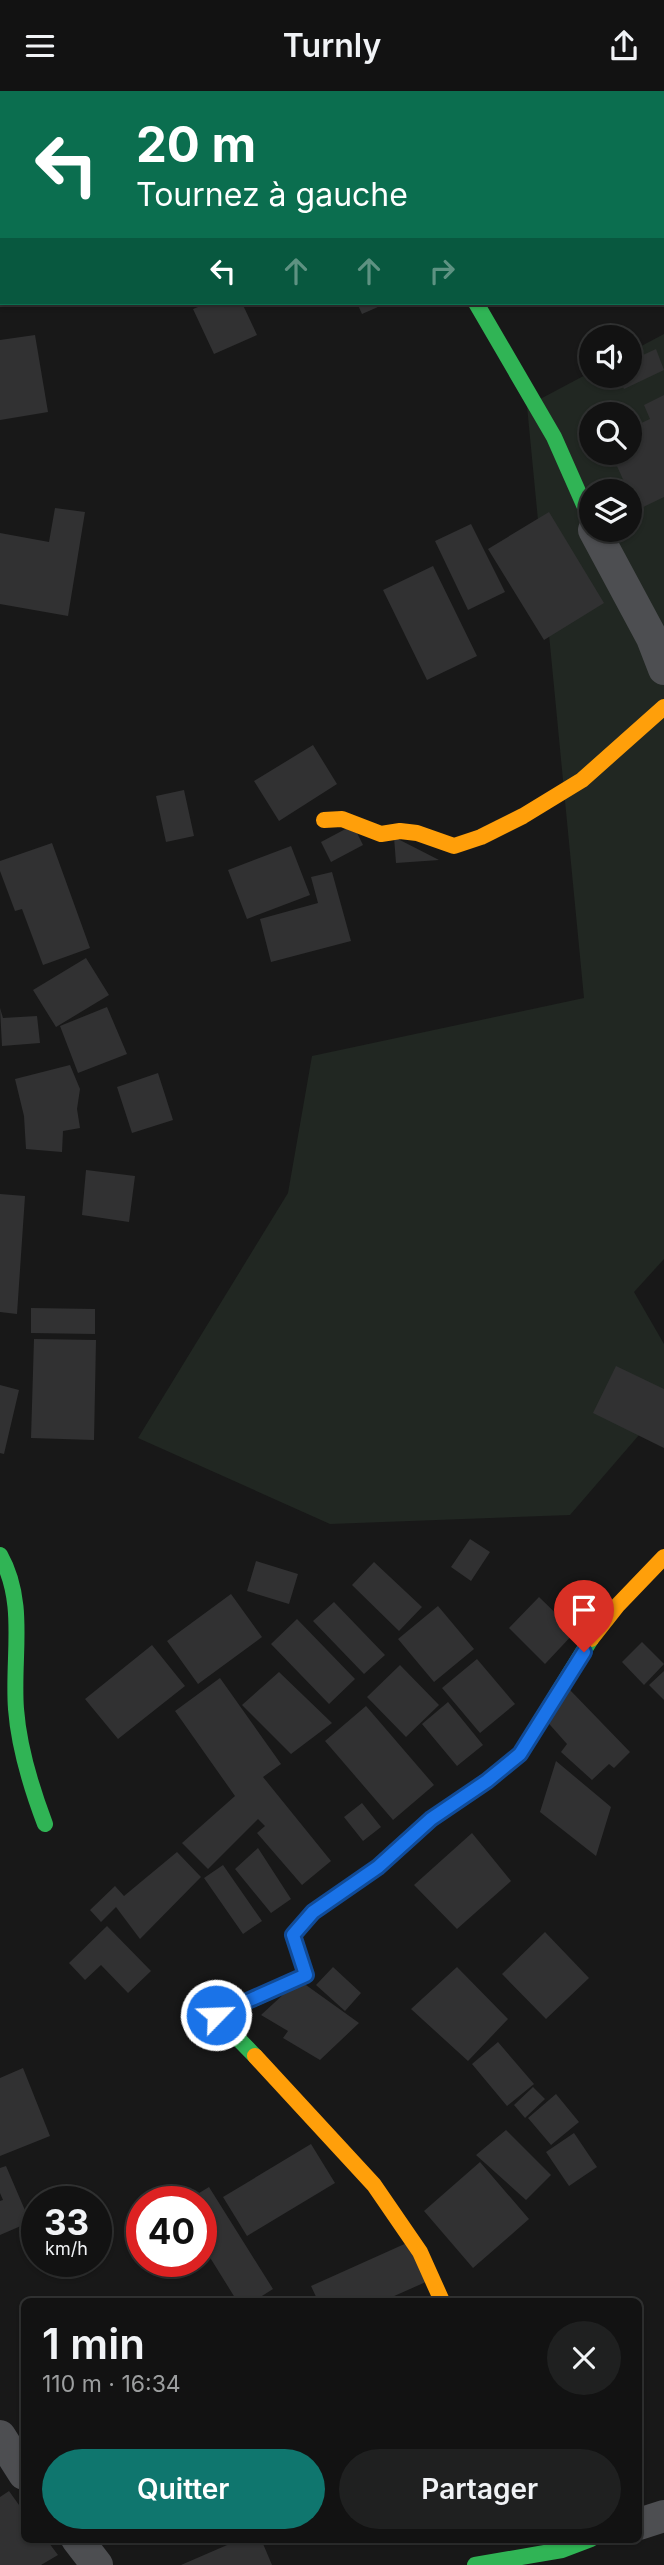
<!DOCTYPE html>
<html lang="fr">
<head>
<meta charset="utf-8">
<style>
  :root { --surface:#121212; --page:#1f2020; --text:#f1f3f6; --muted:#9c9e9f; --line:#313232; --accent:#0f766e }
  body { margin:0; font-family:Inter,sans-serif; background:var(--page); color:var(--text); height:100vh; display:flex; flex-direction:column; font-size:26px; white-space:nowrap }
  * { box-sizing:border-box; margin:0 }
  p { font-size:23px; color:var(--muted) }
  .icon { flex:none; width:38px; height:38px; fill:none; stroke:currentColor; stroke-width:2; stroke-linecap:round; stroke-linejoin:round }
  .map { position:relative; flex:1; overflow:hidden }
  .details { position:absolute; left:21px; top:2207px; width:621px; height:245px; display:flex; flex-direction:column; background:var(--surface); border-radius:10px; box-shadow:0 2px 5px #0004,0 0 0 2px var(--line) }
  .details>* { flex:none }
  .banner { position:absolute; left:0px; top:0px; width:665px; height:214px; box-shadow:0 2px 5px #0004,0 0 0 2px var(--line); background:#0b6e4f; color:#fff; overflow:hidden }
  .fabs { position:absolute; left:579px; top:234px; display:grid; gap:14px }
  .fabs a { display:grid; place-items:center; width:63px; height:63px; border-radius:50%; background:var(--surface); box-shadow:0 2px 5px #0004,0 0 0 2px var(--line); font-size:35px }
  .speed { position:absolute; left:21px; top:2095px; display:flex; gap:14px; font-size:35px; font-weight:700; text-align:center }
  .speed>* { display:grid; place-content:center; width:91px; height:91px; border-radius:50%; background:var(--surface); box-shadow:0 2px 5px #0004,0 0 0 2px var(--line); line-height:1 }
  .speed small { font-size:18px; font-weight:400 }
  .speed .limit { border:10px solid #d22; background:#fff; color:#111 }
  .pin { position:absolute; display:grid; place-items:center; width:60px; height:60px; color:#fff; margin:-72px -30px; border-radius:50% 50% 50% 0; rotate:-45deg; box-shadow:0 0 7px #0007 }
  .pin .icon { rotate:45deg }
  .me { position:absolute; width:77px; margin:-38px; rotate:66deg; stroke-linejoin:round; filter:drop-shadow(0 0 5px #0008) }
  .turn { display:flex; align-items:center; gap:24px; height:147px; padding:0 21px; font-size:32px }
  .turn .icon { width:91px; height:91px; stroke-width:2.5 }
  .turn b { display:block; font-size:49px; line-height:60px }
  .lanes { display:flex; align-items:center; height:66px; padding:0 21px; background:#0003; justify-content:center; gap:35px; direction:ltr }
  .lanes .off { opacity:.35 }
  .round { display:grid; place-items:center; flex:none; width:74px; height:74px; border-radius:37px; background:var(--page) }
  .head { display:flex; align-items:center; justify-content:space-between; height:119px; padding:0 21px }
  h1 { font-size:42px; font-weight:600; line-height:52px }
  .cta { display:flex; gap:14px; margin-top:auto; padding:14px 21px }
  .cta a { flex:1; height:80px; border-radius:42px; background:var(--accent); color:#fff; font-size:28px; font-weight:600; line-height:80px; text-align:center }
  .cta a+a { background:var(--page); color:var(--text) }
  header { display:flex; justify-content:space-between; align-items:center; height:91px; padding:0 21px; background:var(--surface); font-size:32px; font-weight:600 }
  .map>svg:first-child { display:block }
</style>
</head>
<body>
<header><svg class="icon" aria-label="menu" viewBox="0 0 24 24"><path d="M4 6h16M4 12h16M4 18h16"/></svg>Turnly<svg class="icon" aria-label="share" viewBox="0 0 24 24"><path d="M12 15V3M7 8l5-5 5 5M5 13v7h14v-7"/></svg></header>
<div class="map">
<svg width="664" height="2474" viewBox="0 0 664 2474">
  <rect width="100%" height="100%" fill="#181818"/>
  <path fill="#212722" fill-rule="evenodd" d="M664,243V1168L634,1201L664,1253V1315L570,1424L330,1433L138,1347L288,1102L312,965L584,907L527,315L591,281L592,285H630V261ZM592,324H630V362H592ZM592,401H630V439H592Z"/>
  <path fill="#313132" d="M208,212H242L257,244L214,263L193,218Z
    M357,212H387L362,223Z
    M35,244L48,321L0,329V249Z
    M656,258L664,279L624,298L618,285H630V270Z
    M664,304V406L637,419L611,362H630V337L650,328L644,314Z
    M55,417L85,421L68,525L0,513V442L49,451Z
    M549,421L604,512L544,549L488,458Z
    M471,433L505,501L468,519L435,450Z
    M433,475L477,565L427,589L383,499Z
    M313,654L337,693L279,730L254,690Z
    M184,699L194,745L166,751L156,705Z
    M353,734L363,754L331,771L321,751Z
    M394,746L439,769L396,772Z
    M52,752L90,857L43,874L22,818L15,820L0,780V770Z
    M291,755L310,804L247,828L228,779Z
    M332,781L351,850L271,871L260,828L318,812L311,786Z
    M86,867L109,904L56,936L33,899Z
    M107,916L127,963L78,982L60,935Z
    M0,917L3,927L37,925L40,952L2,955Z
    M70,974L80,998L77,1018L80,1037L63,1040L62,1061L26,1058L24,1025L15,988Z
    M158,982L173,1029L132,1042L117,996Z
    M86,1079L135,1085L129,1131L82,1124Z
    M0,1103L25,1105L17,1223L0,1221Z
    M31,1217L95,1218V1243L31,1242Z
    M34,1248L96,1249L94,1349L31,1347Z
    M616,1275L664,1298V1357L593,1322Z
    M0,1294L19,1299L4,1363L0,1362Z
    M470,1448L490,1461L471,1490L451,1476Z
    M256,1470L298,1483L289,1513L247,1500Z
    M374,1471L422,1516L399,1540L352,1494Z
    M231,1503L262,1546L198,1593L167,1550Z
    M539,1506L575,1541L545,1573L509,1537Z
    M334,1511L385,1564L364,1583L313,1530Z
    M438,1515L474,1558L434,1591L398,1548Z
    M297,1528L355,1588L329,1613L271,1553Z
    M642,1551L664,1573L644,1594L622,1571Z
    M152,1554L185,1595L118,1648L85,1608Z
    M477,1568L515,1613L480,1642L442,1597Z
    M400,1574L439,1614L406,1646L367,1606Z
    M664,1580V1609L649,1594Z
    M279,1581L332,1632L291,1663L242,1614Z
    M220,1587L281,1673L263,1686L331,1770L302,1794L257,1742L265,1735L258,1728L208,1778L182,1752L235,1705L175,1620Z
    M570,1599L630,1661L614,1677L609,1673L592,1689L561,1661L567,1653L543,1626Z
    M448,1611L483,1654L457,1675L422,1633Z
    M366,1615L434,1694L393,1729L325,1650Z
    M556,1670L611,1716L596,1765L540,1721Z
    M362,1712L381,1736L363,1750L344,1726Z
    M472,1742L511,1790L457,1838L414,1794Z
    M258,1757L291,1808L271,1822L235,1778Z
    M177,1761L201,1786L140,1848L116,1816L101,1831L90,1819L115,1795L124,1805Z
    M223,1774L262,1830L243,1843L204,1787Z
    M107,1835L151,1880L128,1902L101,1874L85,1889L69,1872Z
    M545,1841L589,1887L546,1928L502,1883Z
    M333,1876L361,1902L345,1920L316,1894Z
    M457,1876L508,1928L468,1970L411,1918Z
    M299,1889L359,1932L320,1969L283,1947L288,1940L261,1924Z
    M498,1951L534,1993L507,2015L472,1973Z
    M23,1977L50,2045L0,2065V1987Z
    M533,1996L545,2008L525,2027L514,2014Z
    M556,2003L579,2031L551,2054L528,2027Z
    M506,2039L551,2084L526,2109L476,2064Z
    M574,2042L597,2076L569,2095L546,2061Z
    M311,2053L335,2092L247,2145L223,2106Z
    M480,2071L529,2128L473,2177L424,2120Z
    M6,2075L30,2131L0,2144V2110L3,2109L0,2102V2077Z
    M209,2096L273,2198L254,2210H237L201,2152V2110H186Z
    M409,2151L428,2190L383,2210H318L311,2195Z
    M9,2400L24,2421V2448H46L58,2464L41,2474H0V2406Z
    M241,2448H261L272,2474H181Z"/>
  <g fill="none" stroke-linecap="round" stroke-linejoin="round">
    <path stroke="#4d4e51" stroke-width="32" d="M373,0V2
      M594,439L652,547L664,578
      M0,2345L24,2383
      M639,2433L664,2425
      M77,2448L97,2474"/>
    <path stroke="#30b455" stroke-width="16" d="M476,212L554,346L592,432
      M0,1464C27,1512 12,1565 16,1618C19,1658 31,1696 45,1733
      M255,1965L216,1925L306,1884L293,1845L313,1821L378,1776L431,1728L487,1690L520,1663L591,1548
      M475,2474L562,2459L591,2448"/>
    <path stroke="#ff9f0a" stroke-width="16" d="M324,729L342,728L381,743L400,740L417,742L454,755L481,746L523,725L582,689L664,616
      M591,1548L617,1515L664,1466
      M255,1965L374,2094L420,2161L442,2210"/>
  </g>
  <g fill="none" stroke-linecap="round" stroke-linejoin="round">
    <g stroke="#114b97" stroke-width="18">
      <path id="route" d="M216,1924L306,1884L293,1844L313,1821L378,1776L431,1728L487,1690L520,1663L584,1561"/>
    </g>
    <use href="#route" stroke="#1a73e8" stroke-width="12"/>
  </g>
</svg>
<div class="fabs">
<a><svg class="icon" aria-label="sound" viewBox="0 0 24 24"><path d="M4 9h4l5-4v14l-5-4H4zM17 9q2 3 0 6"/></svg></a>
<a><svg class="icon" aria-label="search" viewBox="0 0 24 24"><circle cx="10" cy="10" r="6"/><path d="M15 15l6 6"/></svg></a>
<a><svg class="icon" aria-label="layers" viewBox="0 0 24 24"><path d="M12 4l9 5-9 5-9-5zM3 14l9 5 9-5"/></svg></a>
</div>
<div class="speed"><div>33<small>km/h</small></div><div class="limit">40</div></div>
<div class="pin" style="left:584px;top:1561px;background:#d93025"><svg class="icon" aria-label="arrive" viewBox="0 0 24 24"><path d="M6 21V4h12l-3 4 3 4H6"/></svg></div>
<svg class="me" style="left:216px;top:1924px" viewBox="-20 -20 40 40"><circle r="17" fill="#1a73e8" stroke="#fff" stroke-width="3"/><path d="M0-11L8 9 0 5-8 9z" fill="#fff"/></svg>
<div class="banner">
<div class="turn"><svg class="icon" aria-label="left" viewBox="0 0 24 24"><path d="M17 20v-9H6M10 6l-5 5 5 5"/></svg><div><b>20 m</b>Tournez à gauche</div></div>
<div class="lanes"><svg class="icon" aria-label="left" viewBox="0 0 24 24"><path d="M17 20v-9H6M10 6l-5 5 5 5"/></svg><svg class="icon off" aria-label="ahead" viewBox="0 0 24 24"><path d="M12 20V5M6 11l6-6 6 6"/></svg><svg class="icon off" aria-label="ahead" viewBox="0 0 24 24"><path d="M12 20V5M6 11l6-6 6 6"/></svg><svg class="icon off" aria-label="right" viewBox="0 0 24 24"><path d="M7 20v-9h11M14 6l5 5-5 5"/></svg></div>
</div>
<section class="details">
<div class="head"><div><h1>1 min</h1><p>110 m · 16:34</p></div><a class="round"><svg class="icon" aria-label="close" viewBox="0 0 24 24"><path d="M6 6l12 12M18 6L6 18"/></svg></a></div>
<div class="cta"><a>Quitter</a><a>Partager</a></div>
</section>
</div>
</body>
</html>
